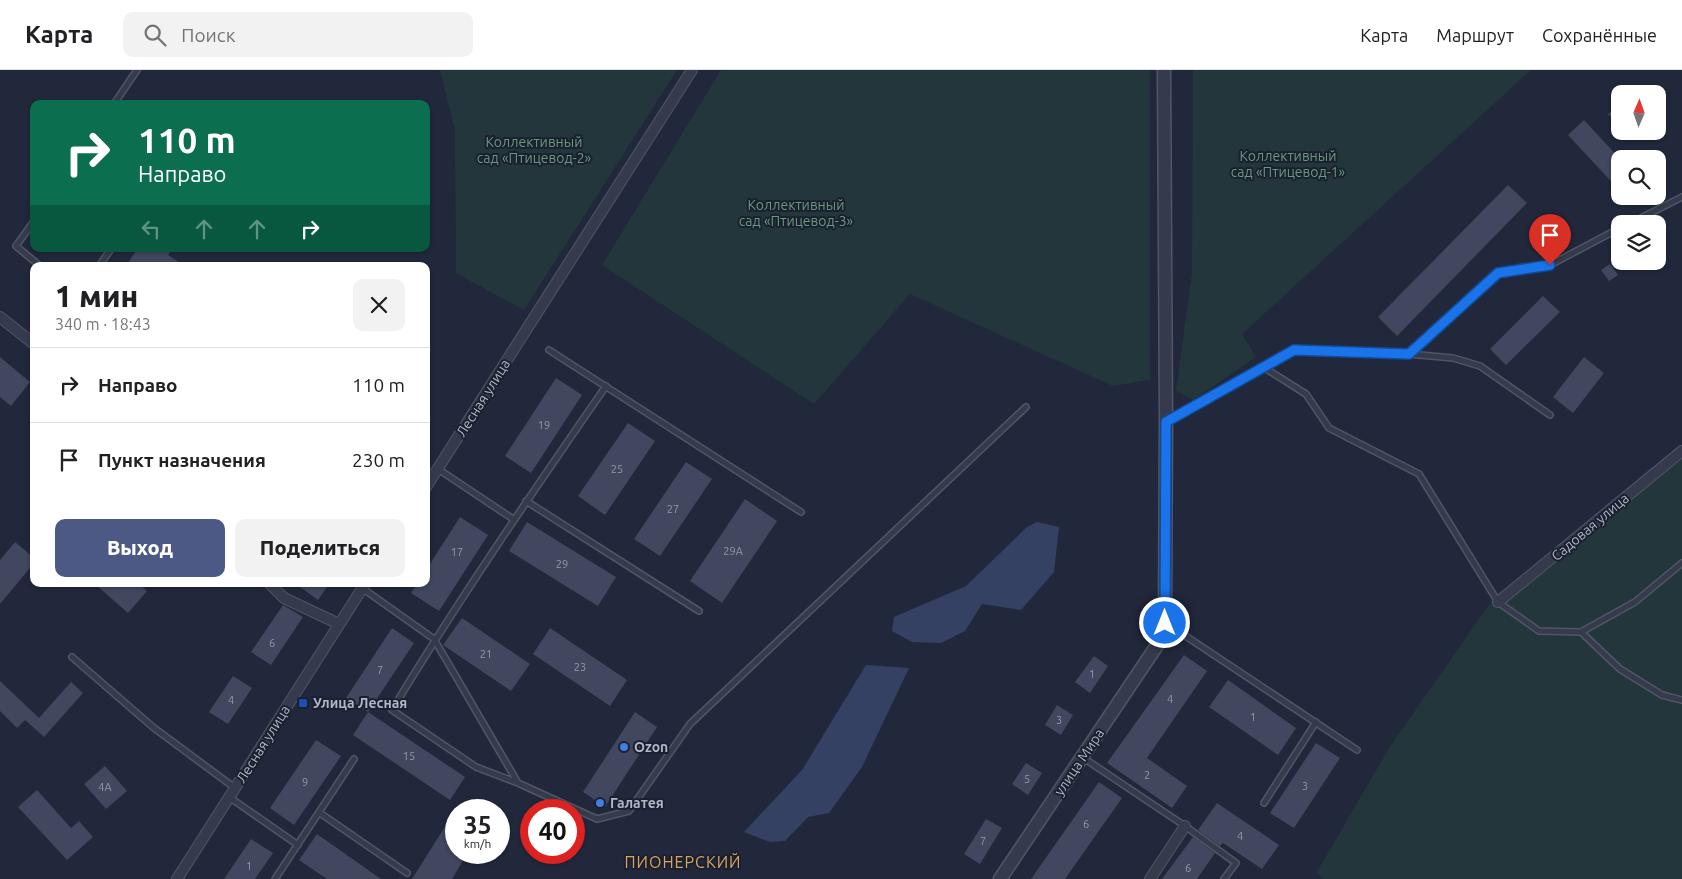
<!DOCTYPE html>
<html lang="ru">
<head>
<meta charset="utf-8">
<style>
  :root { --surface:#fff; --page:#f2f2f2; --text:#202124; --muted:#757577; --line:#e0e0e0; --accent:#4c5985 }
  body { margin:0; font-family:Ubuntu,sans-serif; background:var(--page); color:var(--text); height:100vh; display:flex; flex-direction:column; font-size:19px; white-space:nowrap }
  * { box-sizing:border-box; margin:0 }
  p { font-size:16px; color:var(--muted) }
  .icon { flex:none; width:28px; height:28px; fill:none; stroke:currentColor; stroke-width:2; stroke-linecap:round; stroke-linejoin:round }
  .map { position:relative; flex:1; overflow:hidden }
  .details { position:absolute; left:30px; top:192px; width:400px; height:325px; display:flex; flex-direction:column; background:var(--surface); border-radius:10px; box-shadow:0 1px 4px #0004 }
  .details>* { flex:none }
  .hud { position:absolute; left:30px; top:30px; width:400px; height:152px; border-radius:10px; box-shadow:0 1px 4px #0004; background:#0b6e4f; color:#fff; overflow:hidden }
  .needle { width:32px; rotate:2deg }
  .controls { position:absolute; left:1611px; top:15px; display:grid; gap:10px }
  .controls a { display:grid; place-items:center; width:55px; height:55px; border-radius:10px; background:var(--surface); box-shadow:0 1px 4px #0004; font-size:25px }
  .speed { position:absolute; left:445px; top:729px; display:flex; gap:10px; font-size:25px; font-weight:700; text-align:center }
  .speed>* { display:grid; place-content:center; width:65px; height:65px; border-radius:50%; background:var(--surface); box-shadow:0 1px 4px #0004; line-height:1 }
  .speed small { font-size:12px; font-weight:400 }
  .speed .limit { border:8px solid #d22; background:#fff; color:#111 }
  .pin { position:absolute; display:grid; place-items:center; width:42px; height:42px; color:#fff; margin:-51px -21px; border-radius:50% 50% 50% 0; rotate:-45deg; box-shadow:0 0 5px #0007 }
  .pin .icon { rotate:45deg }
  .me { position:absolute; width:55px; margin:-28px; rotate:0deg; stroke-linejoin:round; filter:drop-shadow(0 0 4px #0008) }
  .turn { display:flex; align-items:center; gap:18px; height:105px; padding:0 25px; font-size:22px }
  .turn .icon { width:65px; height:65px; stroke-width:2.5 }
  .turn b { display:block; font-size:35px; line-height:42px }
  .lanes { display:flex; align-items:center; height:48px; padding:0 25px; background:#0003; justify-content:center; gap:25px; direction:ltr }
  .lanes .off { opacity:.35 }
  .round { display:grid; place-items:center; flex:none; width:52px; height:52px; border-radius:10px; background:var(--page) }
  .head { display:flex; align-items:center; justify-content:space-between; height:85px; padding:0 25px }
  h1 { font-size:30px; font-weight:800; line-height:38px }
  .action { display:flex; gap:10px; margin-top:auto; padding:10px 25px }
  .action a { flex:1; height:58px; border-radius:10px; background:var(--accent); color:#fff; font-size:20px; font-weight:800; line-height:58px; text-align:center }
  .action a+a { background:var(--page); color:var(--text) }
  ul { padding:0; list-style:none }
  li { display:flex; align-items:center; gap:15px; height:75px; padding:0 25px; border-top:1px solid var(--line) }
  li div { flex:1 }
  li b { display:block; font-size:19px }
  li em { font-style:normal }
  header { display:flex; align-items:center; gap:30px; box-sizing:border-box; height:70px; padding:0 25px; background:var(--surface); border-bottom:1px solid var(--line) }
  header strong { font-size:24px }
  nav { display:flex; gap:28px; margin-inline-start:auto; font-size:18px }
  .search { width:350px; height:45px; background:var(--page); display:flex; align-items:center; gap:12px; box-sizing:border-box; padding:0 18px; border-radius:10px; color:var(--muted); font-size:19px }
  .map>svg:first-child { display:block }
</style>
</head>
<body>
<header>
<strong>Карта</strong>
<div class="search"><svg class="icon" aria-label="search" viewBox="0 0 24 24"><circle cx="10" cy="10" r="6"/><path d="M15 15l6 6"/></svg>Поиск</div>
<nav><a>Карта</a><a>Маршрут</a><a>Сохранённые</a></nav>
</header>
<div class="map">
<svg width="1682" height="809" viewBox="0 0 1682 809">
  <rect width="100%" height="100%" fill="#21283b"/>
  <path fill="#23363c" d="M440,0H677L524,240L456,203L455,60Z
    M721,0H1150V310L1113,316L910,224L814,334L602,195Z
    M1193,0H1531L1242,264L1256,287L1193,330L1176,320L1192,203Z
    M1682,381V809H1323L1317,802L1389,678L1491,532H1498Z"/>
  <path fill="#354163" d="M1037,452L1059,457L1054,502L1021,540L982,534L965,561L941,573L912,572L892,561L894,547L966,516L1027,457Z
    M866,595L909,598L862,697L829,743L808,747L785,771L770,772L744,762L802,700Z"/>
  <path fill="#40475e" d="M1620,33V56L1608,44Z
    M1584,50L1620,89V121L1568,65Z
    M1508,115L1527,133L1397,266L1378,247Z
    M137,179H172L168,185L185,196H126Z
    M1610,194L1618,205L1609,211L1601,200Z
    M1543,226L1560,242L1506,295L1490,279Z
    M0,287L30,312L11,336L0,327Z
    M1584,287L1604,303L1573,343L1553,327Z
    M556,308L582,325L531,403L505,386Z
    M628,353L655,371L605,445L578,426Z
    M686,392L712,409L660,486L634,469Z
    M745,429L777,451L722,533L690,511Z
    M460,447L488,465L439,541L411,523L417,514H426V500Z
    M527,452L616,507L598,536L509,481Z
    M15,472L34,488V493L0,534V490Z
    M95,514H139L147,521L128,543Z
    M296,514H329L318,530Z
    M283,535L303,547L271,595L251,582Z
    M462,548L530,594L511,621L443,575Z
    M392,558L414,573L368,642L346,628Z
    M550,558L627,610L610,636L533,584Z
    M1184,585L1207,601L1147,688L1187,716L1172,738L1107,693Z
    M1094,586L1108,596L1090,623L1075,612Z
    M233,606L252,618L228,654L209,642Z
    M1228,610L1296,658L1278,685L1209,637Z
    M0,611L39,648L71,612L83,623L44,667L25,650L17,658L0,641Z
    M1057,635L1073,645L1061,665L1045,655Z
    M368,642L465,707L450,730L353,665Z
    M635,642L657,657L605,737L583,722Z
    M316,670L341,686L294,755L270,738Z
    M1316,673L1340,688L1294,758L1270,743Z
    M1026,693L1042,703L1028,725L1012,714Z
    M105,696L127,721L106,739L84,714Z
    M1099,712L1122,728L1065,809H1031Z
    M37,720L71,758L79,751L93,767L67,790L18,737Z
    M1217,733L1279,775L1262,799L1223,773L1220,776L1198,760Z
    M986,749L1002,758L980,794L964,784Z
    M446,755L456,761V782H468L452,809H412Z
    M317,764L381,809H327L299,790Z
    M1193,767L1215,783L1197,809H1162Z
    M251,769L273,783L255,809H224Z"/>
  <g fill="none" stroke-linecap="round" stroke-linejoin="round">
    <g stroke="#505666" stroke-width="8">
      <path id="service" d="M114,34L137,0
        M34,151L16,176L40,196
        M1629,154L1682,127
        M99,196L111,179
        M549,280L801,442
        M1409,284L1453,288L1480,296L1550,345
        M1263,297L1306,324L1329,358L1419,404L1498,532L1539,561L1581,562L1620,599L1662,625L1682,630
        M1167,351L1294,280L1409,284L1498,203L1550,195L1620,158
        M438,399L513,449
        M526,431L699,541
        M362,518L434,569L518,713L597,749L629,741L690,654L1026,337
        M1166,553L1357,680
        M1581,562L1635,532L1682,493
        M72,587L154,658L235,718
        M1082,687L1185,756L1236,793L1224,809
        M518,713L476,697L392,640C459,529 532,423 606,316
        M229,727L298,775
        M1264,733L1316,652
        M320,743L407,803
        M275,809L354,689"/>
    </g>
    <g stroke="#505666" stroke-width="12">
      <path id="minor" d="M0,247L34,274
        M426,417L692,0
        M270,514L284,528L339,554
        M1498,532L1682,381
        M177,809L365,514
        M1150,809L1185,756"/>
    </g>
    <g stroke="#505666" stroke-width="15">
      <path id="tertiary" d="M1000,809L1158,574L1165,553L1166,352L1164,0"/>
    </g>
    <use href="#service" stroke="#353b4c" stroke-width="5"/>
    <use href="#minor" stroke="#353b4c" stroke-width="10"/>
    <use href="#tertiary" stroke="#353b4c" stroke-width="12"/>
  </g>
  <g fill="none" stroke-linecap="round" stroke-linejoin="round">
    <g stroke="#114b97" stroke-width="12">
      <path id="route" d="M1165,553L1166,352L1294,280L1409,284L1498,203L1550,195"/>
    </g>
    <use href="#route" stroke="#1a73e8" stroke-width="9"/>
  </g>
  <rect fill="#1a4fb4" stroke="#1b2030" stroke-width="2" x="298" y="628" width="10" height="10" rx="2.5"/>
  <g fill="#3f7fe0" stroke="#1b2030" stroke-width="2">
    <circle cx="624" cy="677" r="5"/>
    <circle cx="600" cy="733" r="5"/>
  </g>
  <g text-anchor="middle" stroke-width="4" stroke-linejoin="round" paint-order="stroke">
    <g font-size="11" fill="#949aad">
      <text x="544" y="359">19</text>
      <text x="617" y="403">25</text>
      <text x="673" y="443">27</text>
      <text x="733" y="485">29А</text>
      <text x="457" y="486">17</text>
      <text x="562" y="498">29</text>
      <text x="272" y="577">6</text>
      <text x="486" y="588">21</text>
      <text x="580" y="601">23</text>
      <text x="380" y="604">7</text>
      <text x="1092" y="608">1</text>
      <text x="1170" y="633">4</text>
      <text x="231" y="634">4</text>
      <text x="1253" y="651">1</text>
      <text x="1059" y="654">3</text>
      <text x="409" y="690">15</text>
      <text x="1147" y="709">2</text>
      <text x="1027" y="713">5</text>
      <text x="305" y="716">9</text>
      <text x="1305" y="720">3</text>
      <text x="105" y="721">4А</text>
      <text x="1086" y="758">6</text>
      <text x="1240" y="770">4</text>
      <text x="983" y="775">7</text>
      <text x="249" y="800">1</text>
      <text x="1188" y="802">6</text>
    </g>
    <g font-size="14" fill="#67997b" stroke="#1b2030">
      <text x="534" y="77">Коллективный<tspan x="534" dy="16">сад «Птицевод-2»</tspan></text>
      <text x="1288" y="91">Коллективный<tspan x="1288" dy="16">сад «Птицевод-1»</tspan></text>
      <text x="796" y="140">Коллективный<tspan x="796" dy="16">сад «Птицевод-3»</tspan></text>
    </g>
    <g font-size="14" fill="#b0b6c7" stroke="#1b2030">
      <text transform="translate(483 328) rotate(-58)" y="5">Лесная улица</text>
      <text transform="translate(1590 457) rotate(-40)" y="5">Садовая улица</text>
      <text transform="translate(263 674) rotate(-58)" y="5">Лесная улица</text>
      <text transform="translate(1079 692) rotate(-56)" y="5">улица Мира</text>
    </g>
    <g font-size="14" font-weight="bold" fill="#b0b6c7" stroke="#1b2030" text-anchor="start">
      <text x="313" y="638">Улица Лесная</text>
      <text x="634" y="682">Ozon</text>
      <text x="610" y="738">Галатея</text>
    </g>
    <g font-size="16" letter-spacing="1" fill="#d7a55c" stroke="#1b2030">
      <text x="683" y="798">ПИОНЕРСКИЙ</text>
    </g>
  </g>
</svg>
<div class="controls">
<a><svg class="needle" viewBox="-14 -14 28 28"><path d="M0-13l5 13h-10z" fill="#e53935"/><path d="M0 13l5-13h-10z" fill="#757577"/></svg></a>
<a><svg class="icon" aria-label="search" viewBox="0 0 24 24"><circle cx="10" cy="10" r="6"/><path d="M15 15l6 6"/></svg></a>
<a><svg class="icon" aria-label="layers" viewBox="0 0 24 24"><path d="M12 4l9 5-9 5-9-5zM3 14l9 5 9-5"/></svg></a>
</div>
<div class="speed"><div>35<small>km/h</small></div><div class="limit">40</div></div>
<div class="pin" style="left:1550px;top:195px;background:#d93025"><svg class="icon" aria-label="arrive" viewBox="0 0 24 24"><path d="M6 21V4h12l-3 4 3 4H6"/></svg></div>
<svg class="me" style="left:1165px;top:553px" viewBox="-20 -20 40 40"><circle r="17" fill="#1a73e8" stroke="#fff" stroke-width="3"/><path d="M0-11L8 9 0 5-8 9z" fill="#fff"/></svg>
<div class="hud">
<div class="turn"><svg class="icon" aria-label="right" viewBox="0 0 24 24"><path d="M7 20v-9h11M14 6l5 5-5 5"/></svg><div><b>110 m</b>Направо</div></div>
<div class="lanes"><svg class="icon off" aria-label="left" viewBox="0 0 24 24"><path d="M17 20v-9H6M10 6l-5 5 5 5"/></svg><svg class="icon off" aria-label="ahead" viewBox="0 0 24 24"><path d="M12 20V5M6 11l6-6 6 6"/></svg><svg class="icon off" aria-label="ahead" viewBox="0 0 24 24"><path d="M12 20V5M6 11l6-6 6 6"/></svg><svg class="icon" aria-label="right" viewBox="0 0 24 24"><path d="M7 20v-9h11M14 6l5 5-5 5"/></svg></div>
</div>
<section class="details">
<div class="head"><div><h1>1 мин</h1><p>340 m · 18:43</p></div><a class="round"><svg class="icon" aria-label="close" viewBox="0 0 24 24"><path d="M6 6l12 12M18 6L6 18"/></svg></a></div>
<ul>
<li><svg class="icon" aria-label="right" viewBox="0 0 24 24"><path d="M7 20v-9h11M14 6l5 5-5 5"/></svg><div><b>Направо</b></div><em>110 m</em></li>
<li><svg class="icon" aria-label="arrive" viewBox="0 0 24 24"><path d="M6 21V4h12l-3 4 3 4H6"/></svg><div><b>Пункт назначения</b></div><em>230 m</em></li>
</ul>
<div class="action"><a>Выход</a><a>Поделиться</a></div>
</section>
</div>
</body>
</html>
